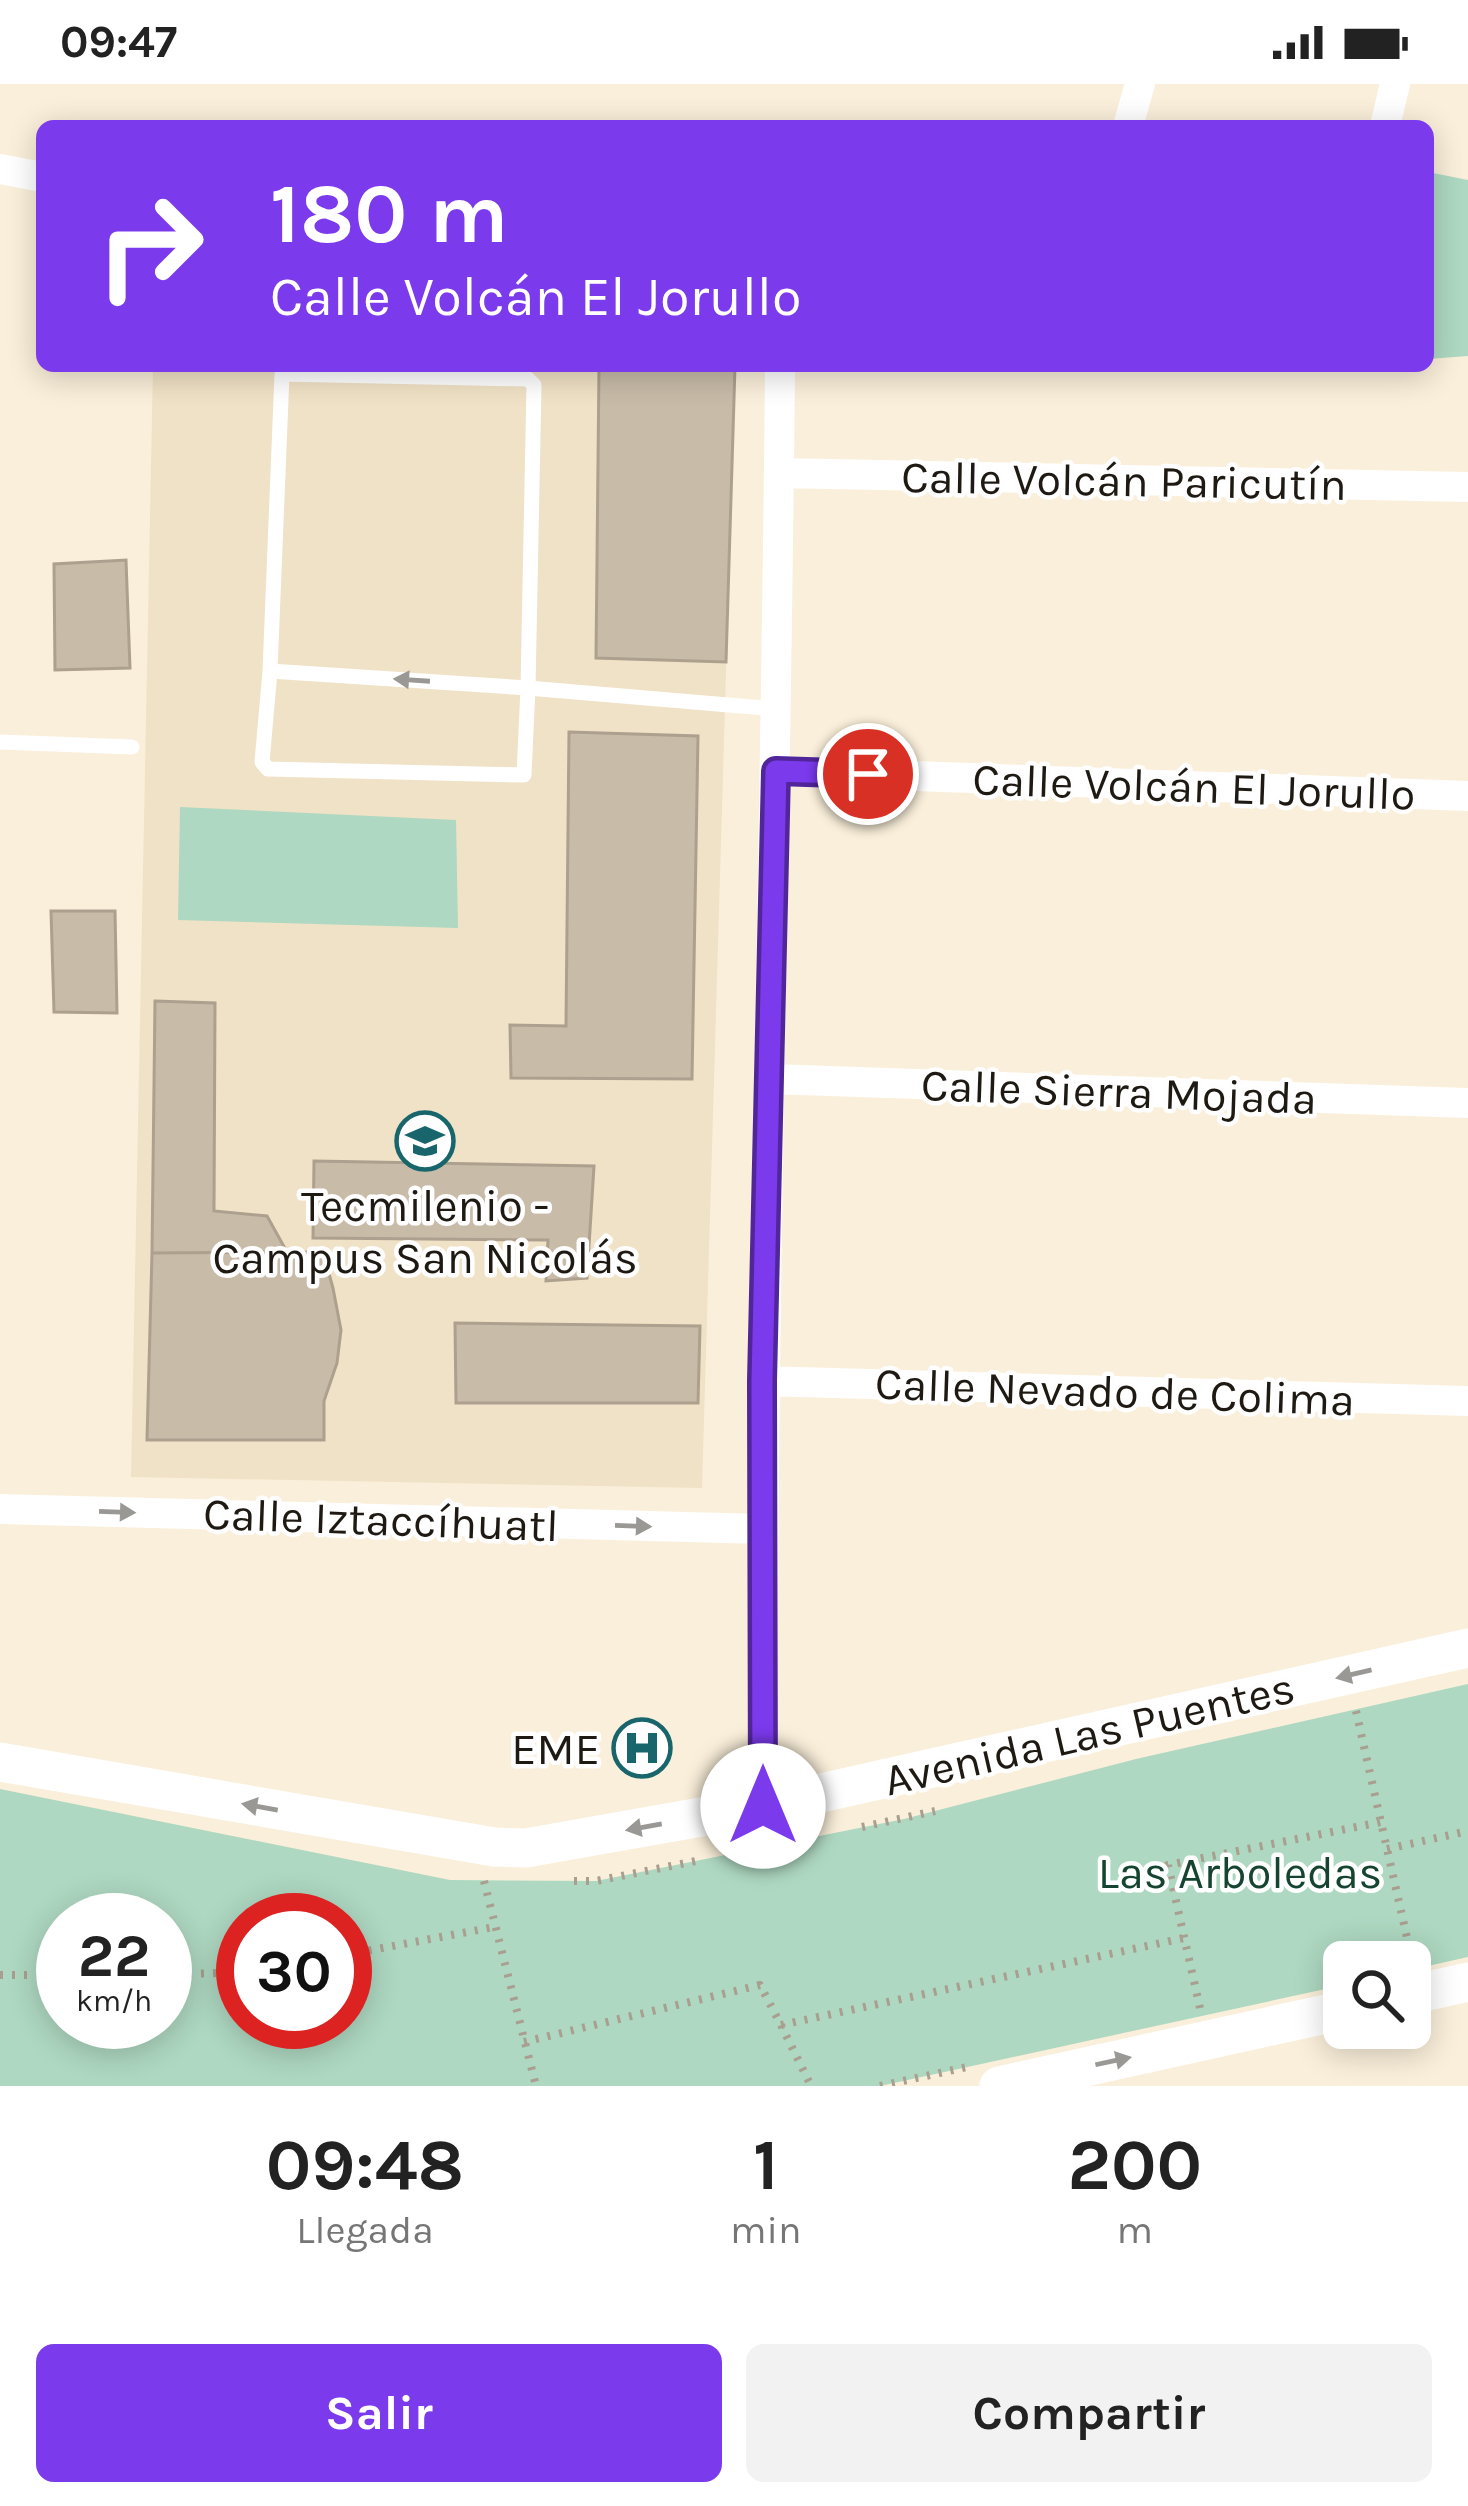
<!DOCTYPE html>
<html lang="es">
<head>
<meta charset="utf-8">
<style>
  :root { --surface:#fff; --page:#f2f2f2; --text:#222; --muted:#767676; --accent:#7c3aed }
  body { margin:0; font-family:Karla,sans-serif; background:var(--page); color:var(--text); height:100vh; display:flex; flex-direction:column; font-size:45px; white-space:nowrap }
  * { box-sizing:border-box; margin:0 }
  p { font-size:39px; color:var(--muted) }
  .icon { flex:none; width:66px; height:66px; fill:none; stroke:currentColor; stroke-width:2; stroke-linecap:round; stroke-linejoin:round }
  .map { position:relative; height:2002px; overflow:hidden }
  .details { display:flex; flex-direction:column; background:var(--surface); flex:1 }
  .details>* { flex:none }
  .top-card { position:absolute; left:36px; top:36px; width:1398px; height:252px; border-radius:18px; box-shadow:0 6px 30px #0003; background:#7c3aed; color:#fff; overflow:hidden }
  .buttons { position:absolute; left:1323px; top:1857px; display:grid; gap:24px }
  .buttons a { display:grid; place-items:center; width:108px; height:108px; border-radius:18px; background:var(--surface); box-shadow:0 6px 30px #0003; font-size:60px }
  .speed { position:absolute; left:36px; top:1809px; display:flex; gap:24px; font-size:60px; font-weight:700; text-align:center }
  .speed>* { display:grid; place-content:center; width:156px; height:156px; border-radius:50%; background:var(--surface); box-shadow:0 6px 30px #0003; line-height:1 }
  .speed small { font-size:30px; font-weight:400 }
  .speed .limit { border:18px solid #d22; background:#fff; color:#111 }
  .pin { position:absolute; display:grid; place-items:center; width:102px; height:102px; color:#fff; margin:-51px; border:6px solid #fff; border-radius:50%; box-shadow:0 3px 12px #0007 }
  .me { position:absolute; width:132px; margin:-66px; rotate:0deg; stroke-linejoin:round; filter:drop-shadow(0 0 9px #0008) }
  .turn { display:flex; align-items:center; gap:42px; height:252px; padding:0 36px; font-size:54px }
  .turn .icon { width:156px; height:156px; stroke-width:2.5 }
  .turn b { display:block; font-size:84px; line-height:102px }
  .eta { display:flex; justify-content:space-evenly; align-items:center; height:204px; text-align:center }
  .eta b { font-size:72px; font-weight:700; line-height:84px }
  .cta { display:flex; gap:24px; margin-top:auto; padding:24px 36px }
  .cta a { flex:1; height:138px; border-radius:18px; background:var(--accent); color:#fff; font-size:48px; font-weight:700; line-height:138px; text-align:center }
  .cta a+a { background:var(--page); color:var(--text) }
  .status { display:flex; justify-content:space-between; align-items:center; height:84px; padding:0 60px; background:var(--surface); direction:ltr }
  .status svg { height:33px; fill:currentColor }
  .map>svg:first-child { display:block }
</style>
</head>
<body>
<div class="status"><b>09:47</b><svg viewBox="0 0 49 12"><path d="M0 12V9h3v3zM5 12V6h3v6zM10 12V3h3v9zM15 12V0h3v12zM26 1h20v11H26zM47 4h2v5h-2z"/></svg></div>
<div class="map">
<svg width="1468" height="2002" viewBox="0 0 1468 2002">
  <rect width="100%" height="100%" fill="#faefda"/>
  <path fill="#f0e2c6" d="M153,282H735L702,1404L131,1393Z"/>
  <path fill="#aed8c1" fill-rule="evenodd" d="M1428,88L1468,96V272L1428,275Z
    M180,723L456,736L458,844L178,836Z
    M1468,1600V1873L1410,1886V1878H1344V1901L880,2002H0V1705L450,1796L596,1797L904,1735L1136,1675ZM165,1836V1938H63V1836ZM243,1836H345V1938H243Z"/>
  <path fill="#c8bba8" stroke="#ada08e" stroke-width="3" d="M599,282H735L726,578L596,574Z
    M126,476L130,584L55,586L54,480Z
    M569,648L698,652L692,995L511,994L510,941L566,942Z
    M51,827H115L117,929L54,928Z
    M155,917L215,919L214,1127L267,1132L287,1168L152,1169Z
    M314,1077L594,1082L587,1194L546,1197L548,1156L313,1154Z
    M287,1168H323L333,1204L341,1246L337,1279L324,1317V1356H147L152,1169Z
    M455,1239L700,1242L698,1319H456Z"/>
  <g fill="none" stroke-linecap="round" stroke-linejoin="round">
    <path stroke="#a89f90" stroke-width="8" stroke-dasharray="3 9" stroke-linecap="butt" d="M1356,1627L1412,1876
      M862,1743L935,1727
      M1387,1765L1468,1747
      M484,1797L536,2002
      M574,1797H596L701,1776
      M345,1871L494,1843
      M0,1891H63
      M165,1891L243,1888
      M1200,1924L1168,1781L1381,1738
      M781,1941L811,2002
      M524,1958L760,1901L781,1941L1184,1854
      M880,2002L967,1983"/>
    <path stroke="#fff" stroke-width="15" d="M270,587L528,604L524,691L268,685L262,678L270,587L282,290L528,295L534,301L528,604L776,625
      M0,658L132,663"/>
    <path stroke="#fff" stroke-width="30" d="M1128,42L1140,0
      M1385,42L1395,0
      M0,85L42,93
      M779,389L1468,403
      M776,687L1468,712
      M771,995L1468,1019
      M762,1297L1468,1317
      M0,1425L762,1445
      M763,1722C761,1242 776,762 780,282"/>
    <path stroke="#fff" stroke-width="39" d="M0,1678L494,1763L526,1764L763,1722L1468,1564
      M1410,1911L1468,1898
      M999,2002L1344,1926"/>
  </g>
  <defs><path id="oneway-solid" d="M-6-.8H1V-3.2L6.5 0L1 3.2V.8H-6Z" transform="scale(3)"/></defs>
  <g fill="#9a9895">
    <use href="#oneway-solid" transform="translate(412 596) rotate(-176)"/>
    <use href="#oneway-solid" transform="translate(117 1428) rotate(2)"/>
    <use href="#oneway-solid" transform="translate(633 1442) rotate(2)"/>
    <use href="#oneway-solid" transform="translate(1354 1590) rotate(167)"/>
    <use href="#oneway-solid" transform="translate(260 1723) rotate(-170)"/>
    <use href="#oneway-solid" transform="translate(644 1743) rotate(170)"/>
    <use href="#oneway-solid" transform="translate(1113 1977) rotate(-12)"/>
  </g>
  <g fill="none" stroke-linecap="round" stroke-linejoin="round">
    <g stroke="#51269a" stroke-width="30">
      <path id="route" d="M763,1722L762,1297L776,687L868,690"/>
    </g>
    <use href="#route" stroke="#7c3aed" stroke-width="21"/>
  </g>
  <defs>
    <g id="university-ring" transform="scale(3)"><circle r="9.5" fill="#fefefe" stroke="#18666c" stroke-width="1.5"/><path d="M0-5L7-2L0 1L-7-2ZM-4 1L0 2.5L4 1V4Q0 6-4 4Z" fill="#18666c"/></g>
    <g id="hospital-ring" transform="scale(3)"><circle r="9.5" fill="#fefefe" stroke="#18666c" stroke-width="1.5"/><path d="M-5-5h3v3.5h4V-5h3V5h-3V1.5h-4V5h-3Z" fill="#18666c"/></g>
  </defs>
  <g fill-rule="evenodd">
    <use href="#university-ring" x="425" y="1057"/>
    <use href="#hospital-ring" x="642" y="1664"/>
  </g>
  <g text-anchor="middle" stroke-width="9" stroke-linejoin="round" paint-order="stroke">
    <g font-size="45" fill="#1e1a13" stroke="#fefefe">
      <text transform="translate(1124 396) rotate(1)" y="16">Calle Volcán Paricutín</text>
      <text transform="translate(1194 702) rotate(2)" y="16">Calle Volcán El Jorullo</text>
      <text transform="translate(1119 1007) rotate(2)" y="16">Calle Sierra Mojada</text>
      <text transform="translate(1115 1307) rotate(2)" y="16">Calle Nevado de Colima</text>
      <text transform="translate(381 1435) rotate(2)" y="16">Calle Iztaccíhuatl</text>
      <text transform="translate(1089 1649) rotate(-13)" y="16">Avenida Las Puentes</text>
    </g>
    <g font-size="45" fill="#1e1a13" stroke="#fefefe">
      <text x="425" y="1137">Tecmilenio -<tspan x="425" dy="52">Campus San Nicolás</tspan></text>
      <text x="600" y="1680" text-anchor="end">EME</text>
    </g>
    <g font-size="45" fill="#154530" stroke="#fefefe">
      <text x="1240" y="1804">Las Arboledas</text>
    </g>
  </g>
</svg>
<div class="buttons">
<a><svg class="icon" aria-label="search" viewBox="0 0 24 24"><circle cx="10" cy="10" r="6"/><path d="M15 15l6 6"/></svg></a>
</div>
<div class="speed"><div>22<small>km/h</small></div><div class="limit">30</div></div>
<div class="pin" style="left:868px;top:690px;background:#d93025"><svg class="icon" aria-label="arrive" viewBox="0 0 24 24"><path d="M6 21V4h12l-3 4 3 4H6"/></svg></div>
<svg class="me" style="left:763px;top:1722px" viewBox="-20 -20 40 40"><circle r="19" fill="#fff"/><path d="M0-13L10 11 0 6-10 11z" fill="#7c3aed"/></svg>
<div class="top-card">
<div class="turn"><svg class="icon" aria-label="right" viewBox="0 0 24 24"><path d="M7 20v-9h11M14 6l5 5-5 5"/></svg><div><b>180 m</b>Calle Volcán El Jorullo</div></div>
</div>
</div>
<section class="details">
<div class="eta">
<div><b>09:48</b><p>Llegada</p></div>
<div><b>1</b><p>min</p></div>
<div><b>200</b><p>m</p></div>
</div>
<div class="cta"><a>Salir</a><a>Compartir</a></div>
</section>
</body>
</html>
